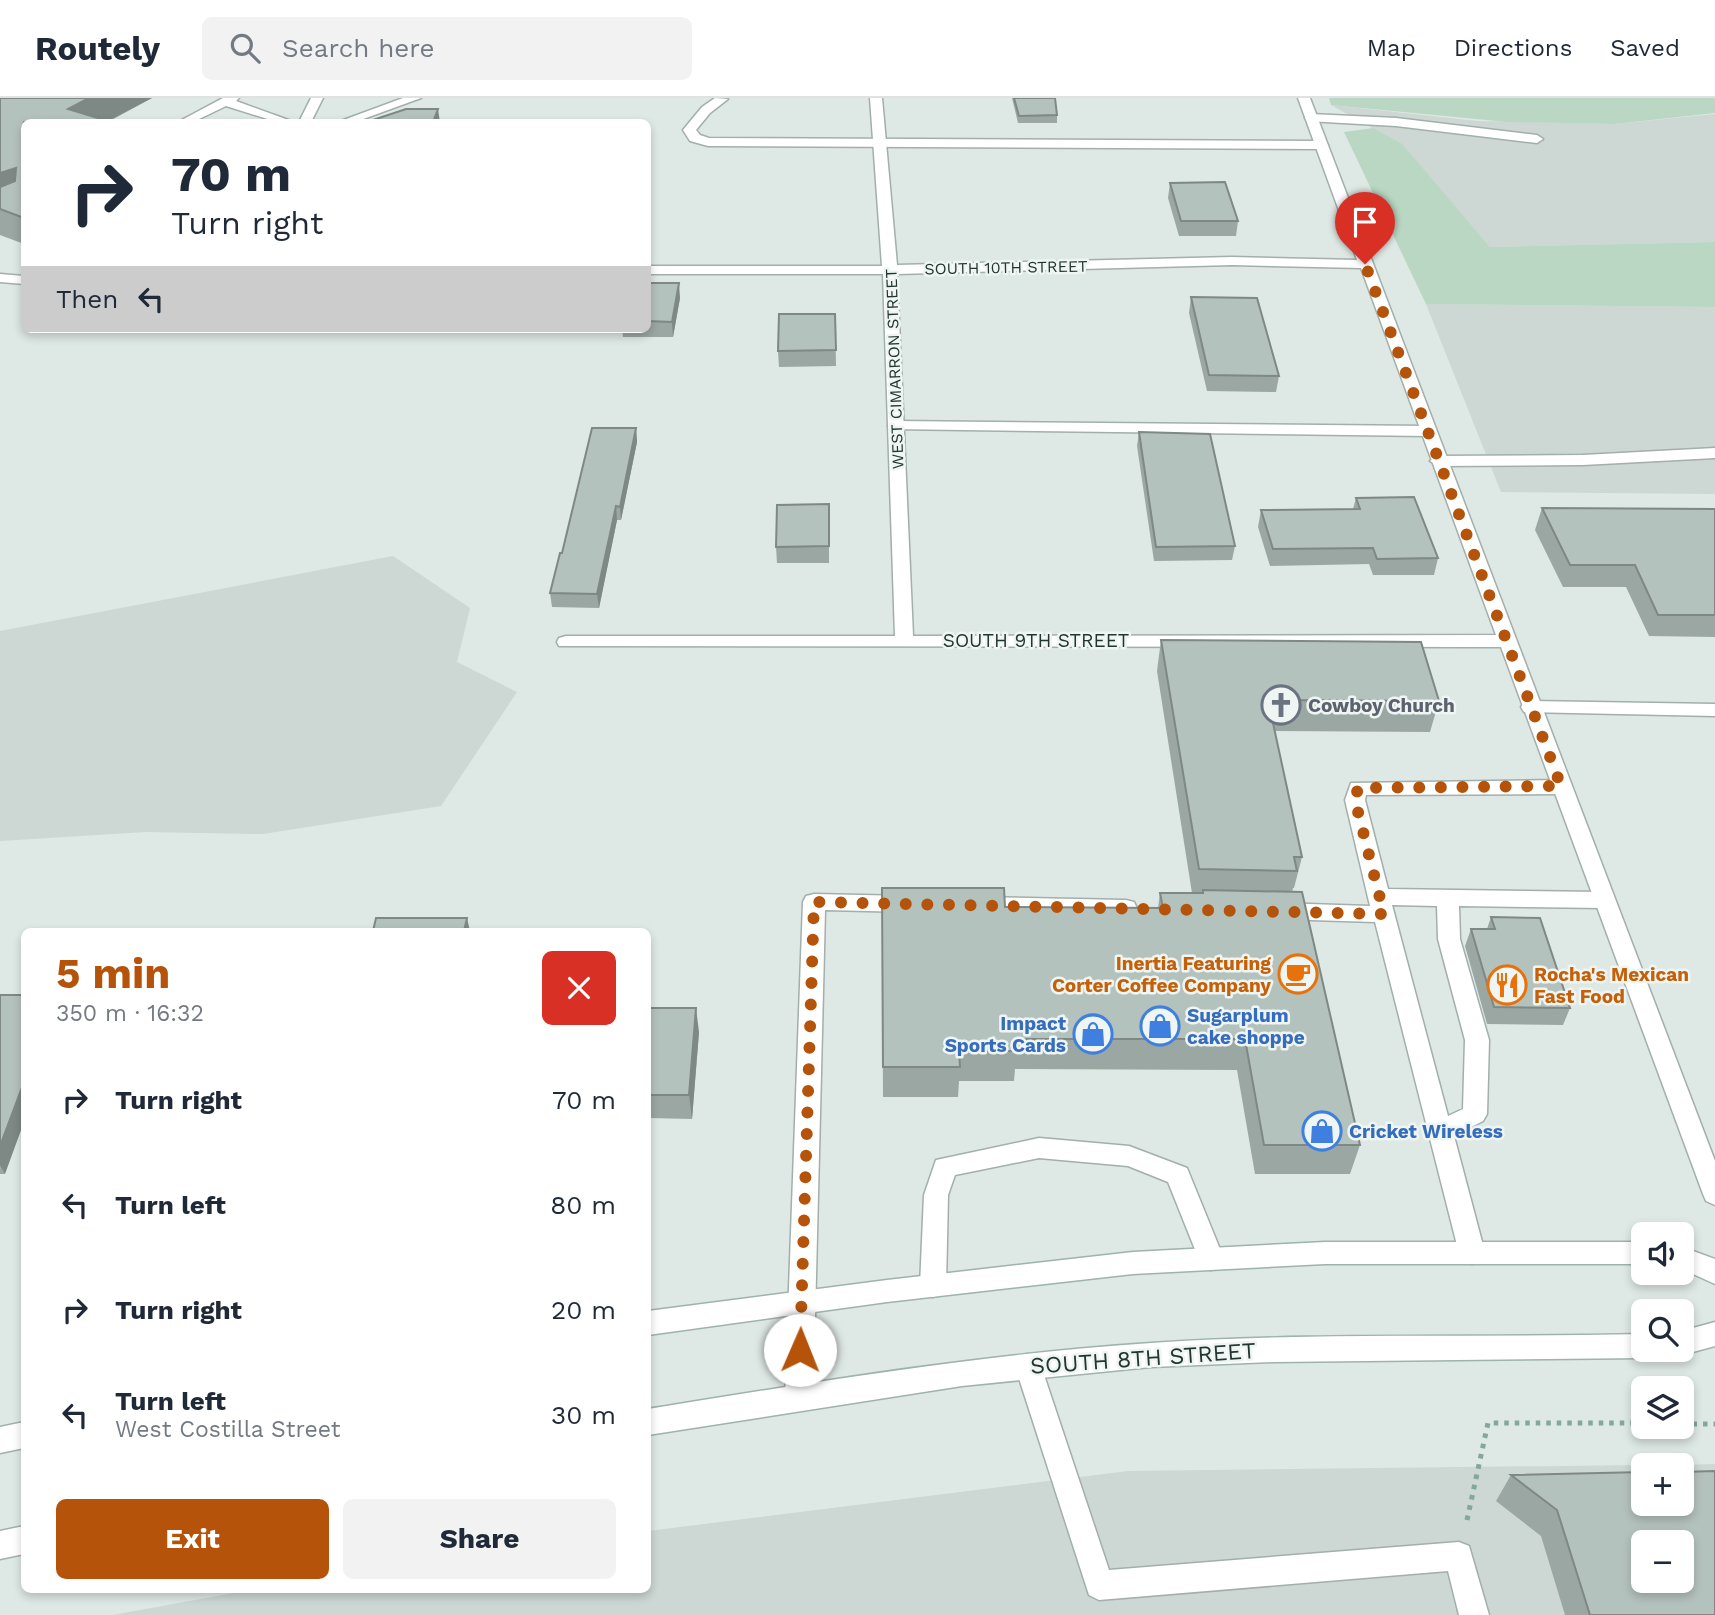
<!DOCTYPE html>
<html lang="en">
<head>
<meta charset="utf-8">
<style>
  :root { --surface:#fff; --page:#f2f2f3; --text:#1f2937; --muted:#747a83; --line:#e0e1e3; --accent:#b45309 }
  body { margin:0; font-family:"Work Sans",sans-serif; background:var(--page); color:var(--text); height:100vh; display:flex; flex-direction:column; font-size:26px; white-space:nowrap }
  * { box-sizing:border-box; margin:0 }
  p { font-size:23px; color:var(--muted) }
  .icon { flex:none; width:38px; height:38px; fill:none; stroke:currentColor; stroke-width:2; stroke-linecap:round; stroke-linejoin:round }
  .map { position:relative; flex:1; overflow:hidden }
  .side { position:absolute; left:21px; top:830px; width:630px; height:665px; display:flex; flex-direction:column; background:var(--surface); border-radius:10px; box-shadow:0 4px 10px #0003 }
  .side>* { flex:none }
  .top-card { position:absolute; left:21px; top:21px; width:630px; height:214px; border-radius:10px; box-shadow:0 4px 10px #0003; background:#fff; color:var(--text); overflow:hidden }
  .controls { position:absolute; left:1631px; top:1124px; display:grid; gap:14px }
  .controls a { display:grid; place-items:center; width:63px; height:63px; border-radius:10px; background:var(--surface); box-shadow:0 4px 10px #0003; font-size:35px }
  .pin { position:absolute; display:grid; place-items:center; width:60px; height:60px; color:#fff; margin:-72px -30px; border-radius:50% 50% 50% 0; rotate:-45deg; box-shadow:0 0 7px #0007 }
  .pin .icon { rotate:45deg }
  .me { position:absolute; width:77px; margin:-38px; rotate:1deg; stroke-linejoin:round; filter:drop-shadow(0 0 5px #0008) }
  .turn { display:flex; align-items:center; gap:24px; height:147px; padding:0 35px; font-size:32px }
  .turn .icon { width:91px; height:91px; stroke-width:2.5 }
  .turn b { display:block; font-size:49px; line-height:60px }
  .then { display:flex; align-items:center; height:66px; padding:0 35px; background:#0003; gap:14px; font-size:26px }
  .round { display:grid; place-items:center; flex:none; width:74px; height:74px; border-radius:10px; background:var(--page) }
  .headline { display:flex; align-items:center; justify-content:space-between; height:119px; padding:0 35px }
  h1 { font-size:42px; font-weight:700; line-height:52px; color:var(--accent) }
  .action { display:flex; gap:14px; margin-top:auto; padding:14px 35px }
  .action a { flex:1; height:80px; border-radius:10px; background:var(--accent); color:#fff; font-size:28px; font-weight:700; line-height:80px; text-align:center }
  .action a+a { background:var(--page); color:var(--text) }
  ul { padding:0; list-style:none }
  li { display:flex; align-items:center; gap:21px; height:105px; padding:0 35px }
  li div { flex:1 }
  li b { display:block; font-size:26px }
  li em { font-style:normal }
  header { display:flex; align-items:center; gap:42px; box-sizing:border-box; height:98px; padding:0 35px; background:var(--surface); border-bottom:2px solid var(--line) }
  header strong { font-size:33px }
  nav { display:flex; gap:38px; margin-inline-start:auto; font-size:24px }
  .search { width:490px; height:63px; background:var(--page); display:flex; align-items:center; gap:18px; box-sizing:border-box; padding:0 24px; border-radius:10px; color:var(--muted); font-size:26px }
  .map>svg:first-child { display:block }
</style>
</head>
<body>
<header>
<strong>Routely</strong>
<div class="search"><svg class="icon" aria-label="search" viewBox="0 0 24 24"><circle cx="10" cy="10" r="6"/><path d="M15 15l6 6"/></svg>Search here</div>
<nav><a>Map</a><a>Directions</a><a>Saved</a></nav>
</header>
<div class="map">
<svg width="1715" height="1517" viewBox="0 0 1715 1517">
  <rect width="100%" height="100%" fill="#dee8e4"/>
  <path fill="#cdd7d3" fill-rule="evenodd" d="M1331,7L1478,23L1614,26L1715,16V144L1490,149L1402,47Z
    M1426,206L1715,209V396L1501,394Z
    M393,458L470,510L457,564L517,594L441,708L263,736L145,734L0,743V533Z
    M1715,1366V1517H113L255,1491H648V1433L1128,1373L1643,1367V1405H1682V1367ZM1643,1444H1682V1482H1643Z"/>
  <path fill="#b9d7c2" d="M1329,0H1715V15L1614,26L1507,24L1331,7Z
    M1373,30L1402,46L1490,149L1715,144V209L1426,206L1344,34Z"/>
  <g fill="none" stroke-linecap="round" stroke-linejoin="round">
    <g stroke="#a2afab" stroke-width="3">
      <path id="lane" d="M223,0H239L236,3L294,24H277L226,8L193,24H178Z
        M311,0H323L311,24H299Z
        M403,0H421L355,24H338Z
        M715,0L728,1L710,15L696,32L700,37L709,40L1321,43L1328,47L1321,51L708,48L690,43L683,32L702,9Z
        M1311,16L1396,20L1537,37L1543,41L1537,45L1396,28L1307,23L1305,20Z
        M0,176L24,178V186L0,184Z
        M896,323L1427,328L1435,333L1427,338L890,331L888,328L890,325Z
        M1715,350V360L1583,367L1438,368L1430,363L1438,358L1583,357Z
        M1531,603L1715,606V618L1524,614L1521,609L1524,604Z
        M1561,682L1568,684L1571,689L1568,694L1561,696L1366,697L1365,702L1388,791L1603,794L1611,796L1614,802L1611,808L1603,810L1459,808L1460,841L1489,942L1487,1016L1483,1023L1454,1038L1485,1155L1481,1163L1472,1166L1463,1163L1459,1155L1375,824L1278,821L1270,819L1267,813L1270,807L1278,805L1370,808L1345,702L1351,685ZM1392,807L1437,808L1438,841L1465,942L1463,1011L1448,1018Z
        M814,796L909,798L917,800L920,806L917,812L909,814L825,812L813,1300L809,1309L799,1313L789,1309L785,1300L803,804L806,798Z
        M977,799L1126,802L1134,804L1137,810L1134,816L1126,818L977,815L969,813L966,807L969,801Z
        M1039,1040L1129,1048L1187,1070L1224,1161L1220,1169L1211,1172L1202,1169L1168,1084L1128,1068L1039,1060L955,1077L948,1097L946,1188L942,1196L933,1199L924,1196L920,1188L924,1097L936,1062Z
        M1028,1256L1037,1259L1041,1268L1109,1472L1459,1444L1469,1448L1489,1517H1459L1448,1473L1099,1502L1089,1497L1015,1268L1019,1259Z"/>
    </g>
    <g stroke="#a2afab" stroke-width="3">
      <path id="street" d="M870,0H882L897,167L1232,159L1357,162L1298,0H1310L1715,1063V1107L1706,1103L1703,1096L1501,549L559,548L557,544L559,540L566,538H895L883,176H648V168H882ZM1232,167L1361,170L1496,537L913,538L897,176Z"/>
    </g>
    <g stroke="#9fb2ac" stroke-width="3">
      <path id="secondary" d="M1325,1144H1643V1166H1325L1133,1176L887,1204L648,1237V1213L887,1182L1133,1154Z
        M1682,1149L1715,1161V1186L1682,1171Z
        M1715,1224V1248L1682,1257L1673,1253L1672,1251H1682V1233Z
        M1643,1236V1251H1655L1652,1256L1643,1260L1274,1264L1151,1269L962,1288L648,1337V1311C815,1284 982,1256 1151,1245C1315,1234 1479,1240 1643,1236Z
        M24,1324V1350L0,1355V1329Z
        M24,1428V1456L0,1461V1433Z"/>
    </g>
    <path stroke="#83a79d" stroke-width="5" stroke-dasharray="4.5 6" stroke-linecap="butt" d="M1682,1326H1715
      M1467,1422L1488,1325H1643"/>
    <use href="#lane" fill="#fff" fill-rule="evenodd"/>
    <use href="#street" fill="#fff" fill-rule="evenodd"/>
    <use href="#secondary" fill="#fff" fill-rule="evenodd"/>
  </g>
  <path fill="#9ba7a3" d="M0,0H152L108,24H24V146L0,137Z
    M1012,0H1055L1057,17V25H1018Z
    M1170,85L1238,123L1236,138H1179L1168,100Z
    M648,185L680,200L673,239H623L622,231H648Z
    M1191,199L1279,278L1276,294L1207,293L1189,215Z
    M835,216L836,268L779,269L778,253Z
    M636,330L637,344L621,422H617L599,510L552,509L550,495L562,455Z
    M1139,334L1235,448L1232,462L1154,463L1137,348Z
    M1356,400L1438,460L1434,477H1373L1369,466L1270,468L1258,429L1261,412L1353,411Z
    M829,406V465H777L776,449Z
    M1542,410L1715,411V539L1649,538L1626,489H1563L1535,432Z
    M1161,542L1439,603L1430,634L1275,633L1302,759L1294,790H1293L1292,794L1360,1047L1350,1076H1255L1237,972L1015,971L1014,983H959L958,999H883L882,790L1005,809L1158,810L1160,795H1192L1157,573Z
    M1491,819L1570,910L1563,927L1487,926L1465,848L1471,831H1487Z
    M0,897L5,1076H0Z
    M648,910L699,934L692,1021L648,1020Z
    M1511,1377L1715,1517H1565L1541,1438L1496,1403Z"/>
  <path fill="#7e8884" d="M89,0H152L106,24L68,11Z
    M438,11L440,24H433Z
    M16,70L24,95L0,109V75Z
    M679,185L680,200L673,239L672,224Z
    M636,330L637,344L621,422L620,409Z
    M616,408L617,422L599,510L597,496Z
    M467,820L470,833H464Z
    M696,910L699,934L692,1021L689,997Z
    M24,984V1024L5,1076L0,1067V1048Z"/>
  <path fill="#b4c2bd" stroke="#7e8884" stroke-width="2" fill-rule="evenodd" d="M0,0H89L68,11L111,24H24V120L0,111V89L15,83L16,70L0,75Z
    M1014,0H1055L1057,17L1019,18Z
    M406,11H438L433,24H367Z
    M1225,84L1238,123H1181L1170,85Z
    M648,185H679L672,224L648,223Z
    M1191,199L1257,200L1279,278L1209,277Z
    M779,216H835L836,252L778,253Z
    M592,330H636L620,409L616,408L597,496L550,495L560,455H562Z
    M1139,334L1210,336L1235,448L1156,449Z
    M1414,399L1438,460L1377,461L1373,450L1273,451L1261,412L1360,411L1356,400Z
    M829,406V448L776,449L777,407Z
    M1542,410L1715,411V517H1658L1635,467H1570Z
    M1161,542L1421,544L1439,603L1268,602L1302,759H1294L1297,773L1199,771Z
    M882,790H1004L1005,809L1163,810L1160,795H1203V792L1302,794L1360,1047H1264L1245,941H1017V953H959L960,969H883Z
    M1491,819L1540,820L1570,910L1494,909L1471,831H1495Z
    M376,820H467L464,833H373Z
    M0,897H24V984L0,1048Z
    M648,910H696L689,997H648Z
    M1715,1373V1517H1590L1557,1412L1511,1377L1643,1374V1405H1682V1374ZM1643,1444H1682V1482H1643Z"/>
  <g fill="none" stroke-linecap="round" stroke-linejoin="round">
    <path stroke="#b45309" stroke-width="12" stroke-dasharray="0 21.6" d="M800,1252L814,804L1384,816L1355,702L1358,690L1561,688L1365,166"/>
  </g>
  <defs>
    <g id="church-ring" transform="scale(2.0125)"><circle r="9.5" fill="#eef5f2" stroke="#6b7280" stroke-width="1.5"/><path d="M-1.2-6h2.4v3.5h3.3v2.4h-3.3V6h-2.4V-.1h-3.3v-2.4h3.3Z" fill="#6b7280"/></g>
    <g id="cafe-ring" transform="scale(2.0125)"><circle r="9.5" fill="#eef5f2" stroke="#e8710a" stroke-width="1.5"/><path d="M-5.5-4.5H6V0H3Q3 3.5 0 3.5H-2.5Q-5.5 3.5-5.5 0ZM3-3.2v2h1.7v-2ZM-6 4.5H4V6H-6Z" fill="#e8710a"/></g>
    <g id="restaurant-ring" transform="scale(2.0125)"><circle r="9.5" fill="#eef5f2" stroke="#e8710a" stroke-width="1.5"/><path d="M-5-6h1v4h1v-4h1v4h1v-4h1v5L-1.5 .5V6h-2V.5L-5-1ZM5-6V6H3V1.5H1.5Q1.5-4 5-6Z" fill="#e8710a"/></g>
    <g id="shop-ring" transform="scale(2.0125)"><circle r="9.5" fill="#eef5f2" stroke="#3f7fe0" stroke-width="1.5"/><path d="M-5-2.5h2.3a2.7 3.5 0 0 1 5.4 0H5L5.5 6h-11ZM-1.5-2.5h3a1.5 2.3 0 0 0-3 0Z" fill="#3f7fe0"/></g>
  </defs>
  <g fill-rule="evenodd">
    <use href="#church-ring" x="1281" y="607"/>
    <use href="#cafe-ring" x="1298" y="876"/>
    <use href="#restaurant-ring" x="1507" y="887"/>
    <use href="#shop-ring" x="1160" y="928"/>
    <use href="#shop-ring" x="1093" y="936"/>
    <use href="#shop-ring" x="1322" y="1033"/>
  </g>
  <g text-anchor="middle" stroke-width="5" stroke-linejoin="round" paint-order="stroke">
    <g font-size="16" fill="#223531" stroke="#eef5f2">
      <text transform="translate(1006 169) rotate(-1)" y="6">SOUTH 10TH STREET</text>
      <text transform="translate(894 271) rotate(-92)" y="6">WEST CIMARRON STREET</text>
    </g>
    <g font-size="19" fill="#223531" stroke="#eef5f2">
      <text x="1036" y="549">SOUTH 9TH STREET</text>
    </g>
    <g font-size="19" font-weight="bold" fill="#5b616d" stroke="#eef5f2" text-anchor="start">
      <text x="1308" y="614">Cowboy Church</text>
    </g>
    <g font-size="19" font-weight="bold" fill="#c56008" stroke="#eef5f2" text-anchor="end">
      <text x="1271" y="872">Inertia Featuring<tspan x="1271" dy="22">Corter Coffee Company</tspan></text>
      <text x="1534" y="883" text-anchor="start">Rocha's Mexican<tspan x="1534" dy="22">Fast Food</tspan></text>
    </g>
    <g font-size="19" font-weight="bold" fill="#366cbe" stroke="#eef5f2" text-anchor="start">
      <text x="1187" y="924">Sugarplum<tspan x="1187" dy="22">cake shoppe</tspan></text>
      <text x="1066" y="932" text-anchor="end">Impact<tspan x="1066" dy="22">Sports Cards</tspan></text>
      <text x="1349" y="1040">Cricket Wireless</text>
    </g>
    <g font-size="23" fill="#223531" stroke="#eef5f2">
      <text transform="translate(1143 1260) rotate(-4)" y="8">SOUTH 8TH STREET</text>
    </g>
  </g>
</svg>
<div class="controls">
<a><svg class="icon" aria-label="sound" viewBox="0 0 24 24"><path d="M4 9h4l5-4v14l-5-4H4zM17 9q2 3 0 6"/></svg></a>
<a><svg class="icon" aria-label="search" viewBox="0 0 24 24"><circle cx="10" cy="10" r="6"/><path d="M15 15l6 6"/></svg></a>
<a><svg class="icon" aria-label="layers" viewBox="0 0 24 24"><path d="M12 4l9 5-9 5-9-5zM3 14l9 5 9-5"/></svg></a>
<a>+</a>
<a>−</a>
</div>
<div class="pin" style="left:1365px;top:166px;background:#d93025"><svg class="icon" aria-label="arrive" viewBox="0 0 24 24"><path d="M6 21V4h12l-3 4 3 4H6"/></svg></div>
<svg class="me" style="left:800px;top:1252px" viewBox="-20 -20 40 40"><circle r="19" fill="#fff"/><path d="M0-13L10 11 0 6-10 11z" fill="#b45309"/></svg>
<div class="top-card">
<div class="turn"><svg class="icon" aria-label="right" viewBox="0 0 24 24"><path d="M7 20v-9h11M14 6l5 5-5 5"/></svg><div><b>70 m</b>Turn right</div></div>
<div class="then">Then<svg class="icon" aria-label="left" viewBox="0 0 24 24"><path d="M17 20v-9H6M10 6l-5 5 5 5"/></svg></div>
</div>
<section class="side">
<div class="headline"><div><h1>5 min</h1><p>350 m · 16:32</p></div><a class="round" style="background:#d93025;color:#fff"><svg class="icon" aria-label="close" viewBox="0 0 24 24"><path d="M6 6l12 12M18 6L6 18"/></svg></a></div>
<ul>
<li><svg class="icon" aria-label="right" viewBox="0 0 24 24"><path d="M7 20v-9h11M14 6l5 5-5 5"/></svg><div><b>Turn right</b></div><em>70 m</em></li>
<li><svg class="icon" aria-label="left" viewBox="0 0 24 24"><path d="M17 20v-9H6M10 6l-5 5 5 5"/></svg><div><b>Turn left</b></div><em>80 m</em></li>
<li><svg class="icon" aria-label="right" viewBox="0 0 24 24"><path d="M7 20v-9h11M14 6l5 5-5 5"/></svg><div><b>Turn right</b></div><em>20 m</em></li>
<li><svg class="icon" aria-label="left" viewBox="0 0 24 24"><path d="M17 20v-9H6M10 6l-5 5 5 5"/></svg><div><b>Turn left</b><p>West Costilla Street</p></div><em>30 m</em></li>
</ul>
<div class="action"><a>Exit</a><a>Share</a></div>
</section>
</div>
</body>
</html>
